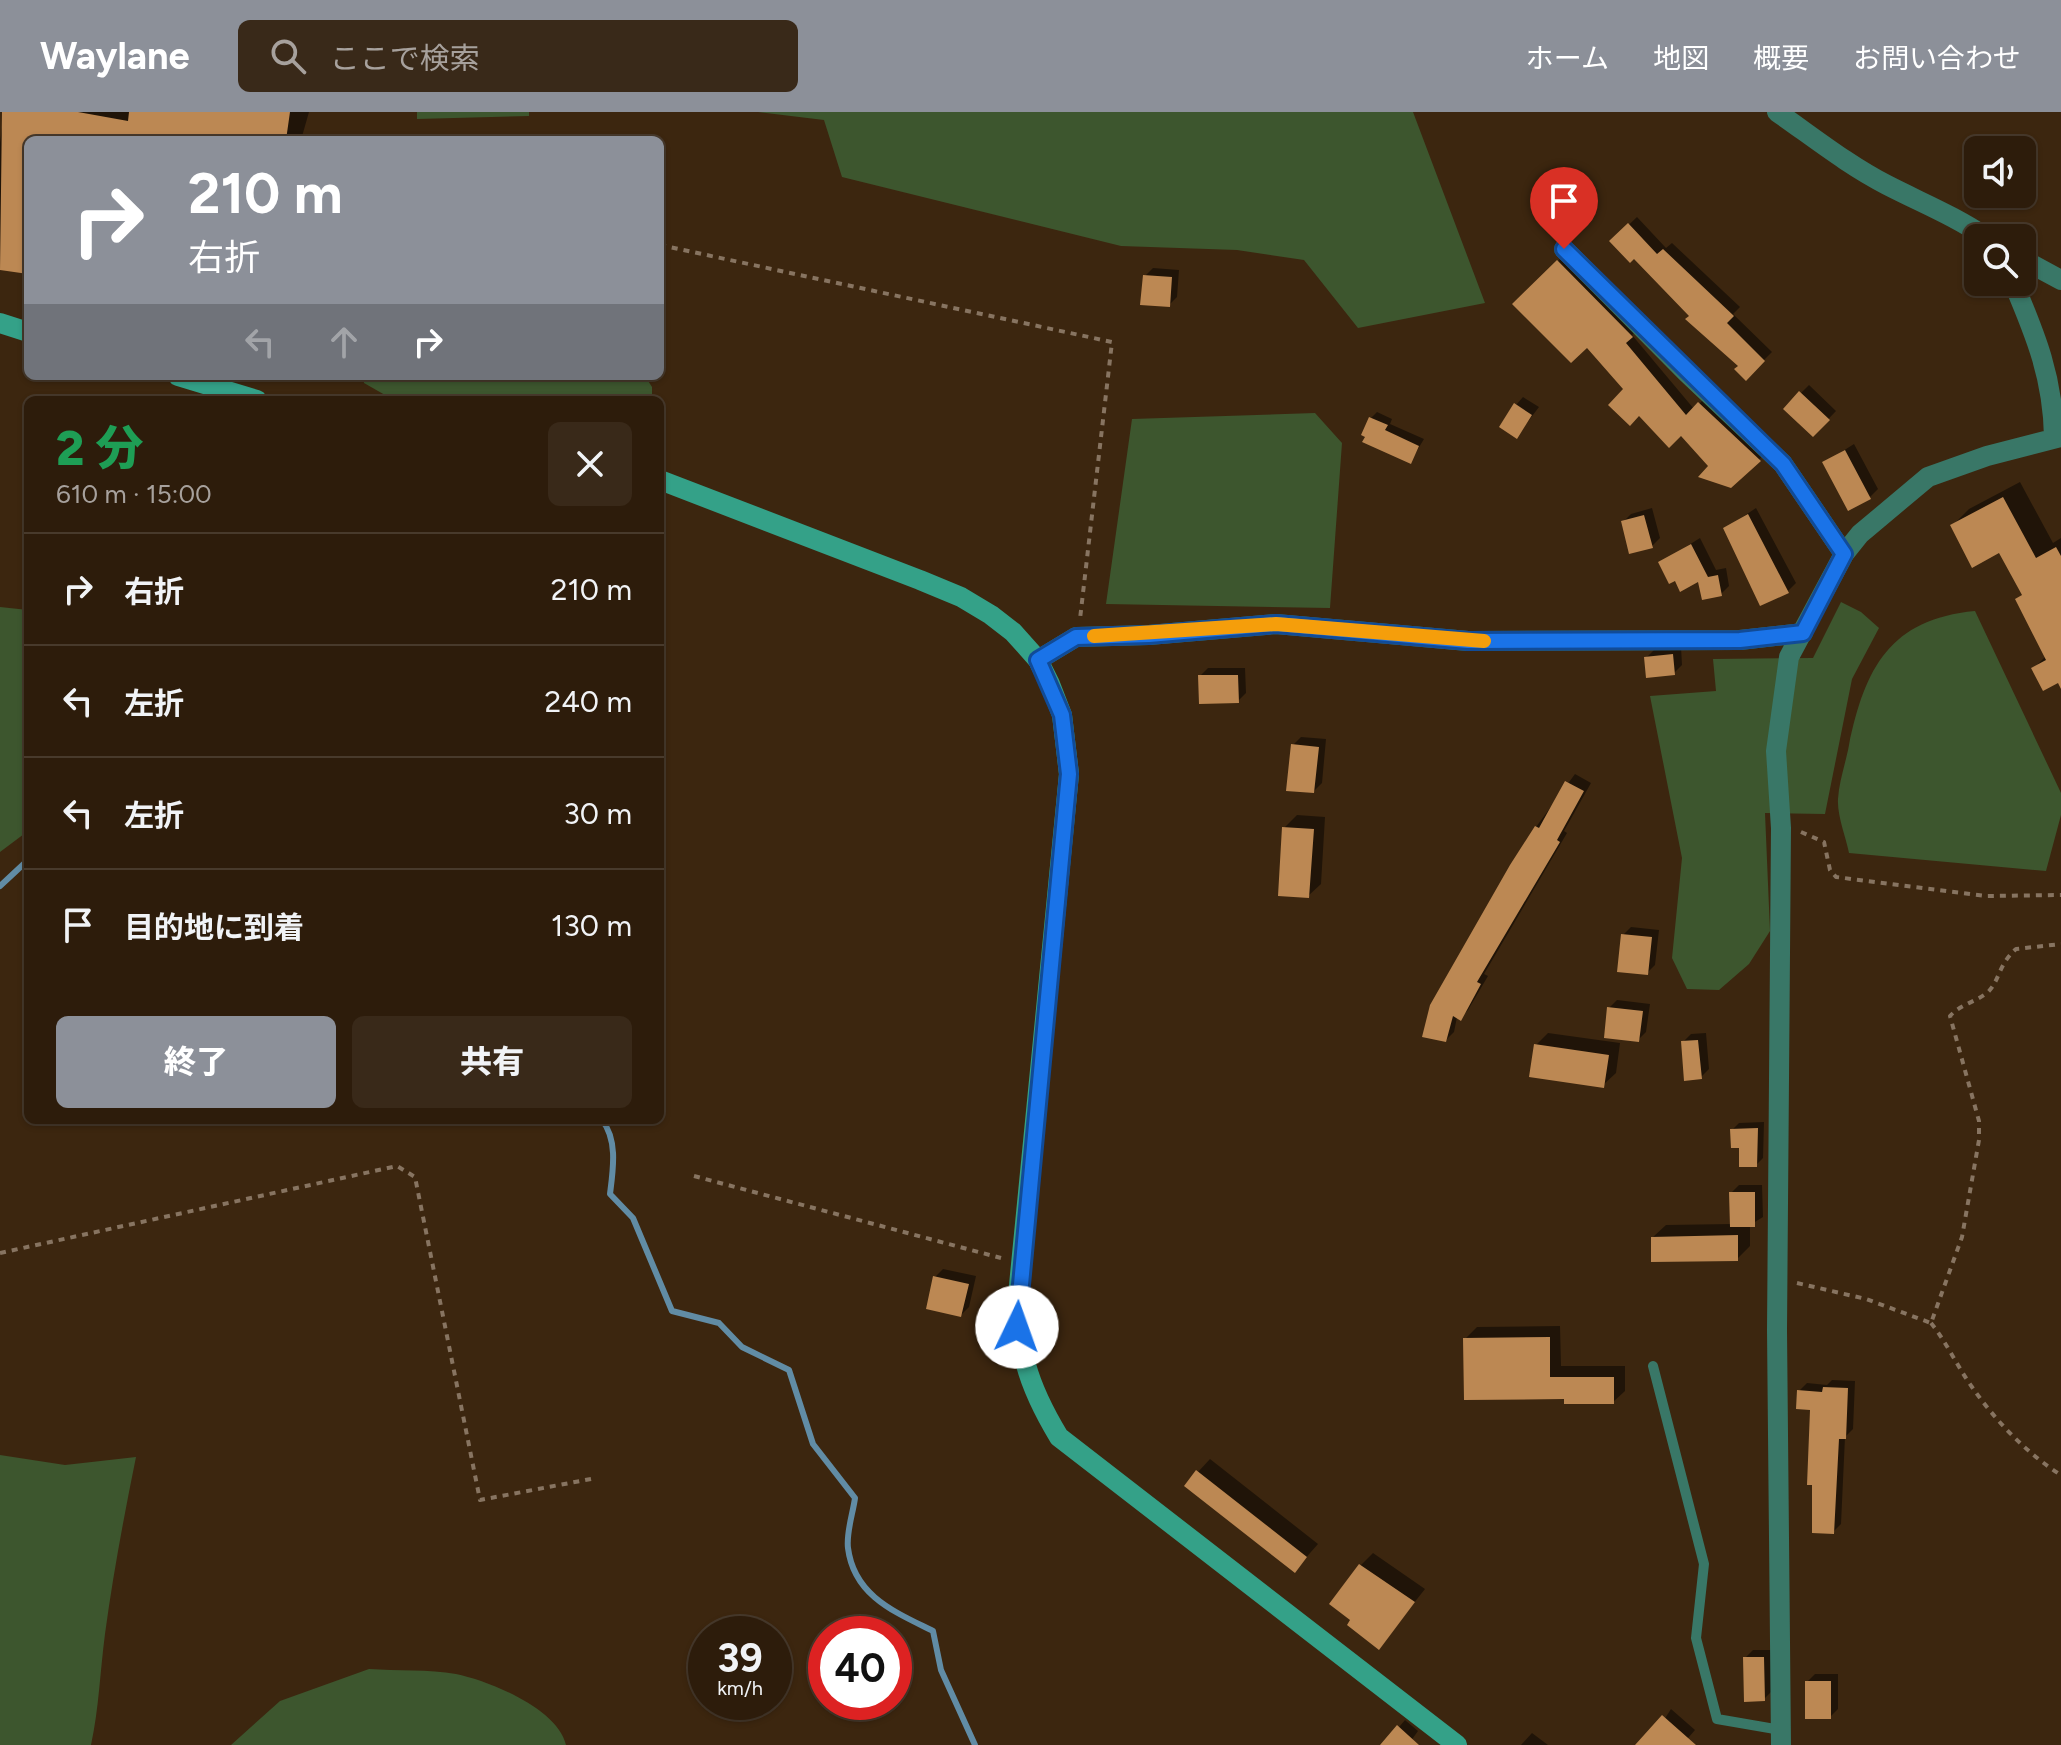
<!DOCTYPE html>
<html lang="ja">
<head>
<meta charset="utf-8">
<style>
  :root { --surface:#2d1c0b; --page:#392919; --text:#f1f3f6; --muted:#a7a19d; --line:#483a2c; --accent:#8c9099 }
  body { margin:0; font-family:Figtree,"Noto Sans JP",sans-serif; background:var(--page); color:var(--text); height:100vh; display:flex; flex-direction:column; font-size:30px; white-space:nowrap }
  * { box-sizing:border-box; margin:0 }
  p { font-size:26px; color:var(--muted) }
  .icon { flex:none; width:44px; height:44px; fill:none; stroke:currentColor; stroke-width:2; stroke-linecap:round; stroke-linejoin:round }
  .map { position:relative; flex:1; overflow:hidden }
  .details { position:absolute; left:24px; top:284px; width:640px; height:728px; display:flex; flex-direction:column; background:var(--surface); border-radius:12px; box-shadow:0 2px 6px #0004,0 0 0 2px var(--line) }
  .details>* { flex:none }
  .top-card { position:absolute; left:24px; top:24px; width:640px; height:244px; border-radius:12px; box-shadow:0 2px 6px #0004,0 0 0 2px var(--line); background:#8c9099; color:#fff; overflow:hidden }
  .fabs { position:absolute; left:1964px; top:24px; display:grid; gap:16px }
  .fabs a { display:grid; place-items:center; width:72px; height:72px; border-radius:12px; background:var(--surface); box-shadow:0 2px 6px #0004,0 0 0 2px var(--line); font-size:40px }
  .speed { position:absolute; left:688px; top:1504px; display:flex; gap:16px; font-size:40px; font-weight:700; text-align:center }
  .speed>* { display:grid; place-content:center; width:104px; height:104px; border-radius:50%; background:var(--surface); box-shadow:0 2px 6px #0004,0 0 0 2px var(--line); line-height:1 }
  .speed small { font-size:20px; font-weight:400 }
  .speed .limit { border:12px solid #d22; background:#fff; color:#111 }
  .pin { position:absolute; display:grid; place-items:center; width:68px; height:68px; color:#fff; margin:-82px -34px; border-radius:50% 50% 50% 0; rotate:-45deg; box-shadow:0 0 8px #0007 }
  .pin .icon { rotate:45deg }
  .me { position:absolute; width:88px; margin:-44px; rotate:3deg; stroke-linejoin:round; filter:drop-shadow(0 0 6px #0008) }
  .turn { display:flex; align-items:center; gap:28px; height:168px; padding:0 32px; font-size:36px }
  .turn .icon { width:104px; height:104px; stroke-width:2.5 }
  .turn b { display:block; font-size:56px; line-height:68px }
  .lanes { display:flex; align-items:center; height:76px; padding:0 32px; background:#0003; justify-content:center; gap:40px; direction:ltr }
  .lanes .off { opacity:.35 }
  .round { display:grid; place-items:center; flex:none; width:84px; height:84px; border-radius:12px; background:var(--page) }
  .summary { display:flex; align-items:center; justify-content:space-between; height:136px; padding:0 32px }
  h1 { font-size:48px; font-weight:800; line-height:60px; color:#1e9e55 }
  .cta { display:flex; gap:16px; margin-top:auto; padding:16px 32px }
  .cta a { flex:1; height:92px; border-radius:12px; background:var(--accent); color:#fff; font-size:32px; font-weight:800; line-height:92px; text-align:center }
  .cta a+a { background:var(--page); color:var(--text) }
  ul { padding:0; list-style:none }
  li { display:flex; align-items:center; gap:24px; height:112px; padding:0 32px; border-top:2px solid var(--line) }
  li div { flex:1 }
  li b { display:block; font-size:30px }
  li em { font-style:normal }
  header { display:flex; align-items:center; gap:48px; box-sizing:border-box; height:112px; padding:0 40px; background:var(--accent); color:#fff }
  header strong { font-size:38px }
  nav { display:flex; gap:44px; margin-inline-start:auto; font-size:28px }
  .search { width:560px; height:72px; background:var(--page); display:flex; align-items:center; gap:20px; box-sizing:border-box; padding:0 28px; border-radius:12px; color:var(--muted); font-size:30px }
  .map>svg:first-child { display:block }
</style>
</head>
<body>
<header>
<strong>Waylane</strong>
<div class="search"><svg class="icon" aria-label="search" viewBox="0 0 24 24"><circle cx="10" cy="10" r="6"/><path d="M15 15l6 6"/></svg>ここで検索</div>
<nav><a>ホーム</a><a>地図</a><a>概要</a><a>お問い合わせ</a></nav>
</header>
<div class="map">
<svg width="2061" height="1633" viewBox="0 0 2061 1633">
  <rect width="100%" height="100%" fill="#3c260f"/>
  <path fill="#3d562e" d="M417,0H529V4L417,7Z
    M758,0H1413L1485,191L1358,216L1304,148L1237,138L1121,134L842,65L824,8Z
    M363,264H645L652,275V288H405L385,283L364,271Z
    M1315,301L1342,331L1330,496L1106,492L1132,307Z
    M1841,490L1861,500L1879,516L1852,567L1825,702L1765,701L1770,819L1749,852L1719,878L1687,877L1672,846L1682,746L1650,584L1716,579L1713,547L1813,546Z
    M0,495L28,498V719L0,740Z
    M1975,499L2061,681V703L2046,759L1849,741C1846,725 1837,704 1838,687C1839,669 1846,650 1849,633C1865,556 1890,507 1975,499Z
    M0,1343L65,1353L136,1345C124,1404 113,1463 105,1522C100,1560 99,1596 91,1633H0Z
    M369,1557C397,1559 429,1557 456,1562C490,1569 558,1597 566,1633H231L280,1589Z"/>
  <path fill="#0007" d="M4,0H309L301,28H28V160L0,156V31Z
    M1637,105L1666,136L1672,131L1740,195L1733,202L1772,240L1746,266L1741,253L1634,144L1612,129Z
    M1565,142L1639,216L1632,223L1694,297L1707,284L1767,340L1731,374L1681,321L1626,277L1587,233L1515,192Z
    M1153,156L1179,158L1177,185L1169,193L1145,164Z
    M1809,273L1836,299L1813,323L1786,296Z
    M1523,285L1539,295L1517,324L1516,293Z
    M1377,300L1392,307L1390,312L1424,327L1410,350L1371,306Z
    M1854,332L1878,377L1870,385L1824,351Z
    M2020,370L2053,431L2061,426V567L2033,557L2046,544L2017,487L2023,482L2000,439L1952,414L1969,397Z
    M1652,396L1660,426L1652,434L1623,410L1631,402Z
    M1756,396L1796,471L1788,479L1726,416Z
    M1700,426L1716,458L1726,456L1729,474L1721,482L1700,467L1676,466L1660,451Z
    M1681,535L1682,553L1674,561L1646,546L1654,538Z
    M1208,556H1245L1246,581L1238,589L1200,564Z
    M1301,625L1326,627L1322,671L1314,679L1293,633Z
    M1575,662L1591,671L1564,719L1567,721L1484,862L1488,864L1468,898L1460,906L1457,905L1454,920L1446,928L1424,924L1536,715Z
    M1297,703L1325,705L1321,772L1308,784L1284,716Z
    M1631,815L1659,818L1655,853L1647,861L1623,823Z
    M1617,888L1650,892L1646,920L1638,928L1609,896Z
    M1548,921L1620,931L1616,961L1603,973L1536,933Z
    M1706,921L1709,957L1701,965L1683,930L1691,922Z
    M1764,1010L1763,1046L1756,1053L1732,1018L1739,1011Z
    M1739,1073H1762L1763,1105L1750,1113V1134L1737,1147L1653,1125L1666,1113L1732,1112L1731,1081Z
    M943,1157L976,1164L969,1195L961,1203L935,1165Z
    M1560,1214L1561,1254H1625V1279L1613,1290L1566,1285L1465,1227L1477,1215Z
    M1832,1268L1855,1269L1853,1317L1845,1325L1841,1412L1833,1420L1812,1297L1799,1279L1807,1271L1827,1273Z
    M1210,1347L1318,1432L1295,1458L1198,1360Z
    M1373,1441L1425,1477L1379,1535L1353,1508L1360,1454Z
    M1753,1538H1771L1772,1579L1764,1587L1745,1546Z
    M1815,1562H1838V1597L1830,1605L1807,1570Z
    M1671,1597L1695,1618L1682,1633H1648Z
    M1405,1608L1418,1619L1408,1633H1384Z
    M1532,1621L1548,1633H1521Z"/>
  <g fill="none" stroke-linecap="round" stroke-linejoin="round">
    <path stroke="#618ca5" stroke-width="6" d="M0,774L28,748
      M602,1008C618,1028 613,1058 610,1082L633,1106L672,1199L719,1211L742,1235L789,1258L813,1332L855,1386C853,1401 846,1421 848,1436C854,1484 895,1500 933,1519L941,1558L975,1633"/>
  </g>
  <path fill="#bc8853" d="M2,0H78L128,9L129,0H290L286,28H28V162L0,158Z
    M1628,111L1657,142L1663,137L1734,204L1727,211L1765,249L1746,269L1734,257L1738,254L1685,207L1689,204L1634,147L1630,151L1609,129Z
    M1557,148L1633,225L1626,231L1686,303L1698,290L1761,349L1731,376L1698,365L1708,354L1681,324L1669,336L1639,304L1630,314L1608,293L1623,277L1587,236L1571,251L1512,192Z
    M1143,163L1172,165L1170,195L1140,193Z
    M1799,279L1830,308L1813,325L1783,297Z
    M1514,291L1532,303L1517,327L1499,315Z
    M1369,305L1388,313L1385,318L1419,334L1411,352L1362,330L1365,325L1361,323Z
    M1845,338L1871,387L1848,399L1822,350Z
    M2003,385L2036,446L2056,435L2061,444V577L2058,571L2043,579L2031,556L2046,548L2015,487L2022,483L1999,441L1972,456L1950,413Z
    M1748,402L1789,481L1760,494L1723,416Z
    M1644,403L1653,436L1629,442L1621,409Z
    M1691,432L1708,465L1718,463L1722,484L1702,488L1698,470L1680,480L1675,469L1669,472L1658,450Z
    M1673,542L1675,563L1646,566L1644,545Z
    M1198,563H1238L1239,591L1199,592Z
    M1291,632L1319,635L1314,681L1286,679Z
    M1565,669L1584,679L1557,728L1560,730L1477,870L1481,872L1461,909L1453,904L1446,930L1422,925L1430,893L1510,753L1535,714L1539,716Z
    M1282,715L1314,717L1309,786L1278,784Z
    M1621,822L1652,825L1648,863L1617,860Z
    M1607,895L1643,899L1639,930L1604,926Z
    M1698,928L1702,967L1684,969L1681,929Z
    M1534,932L1609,943L1604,976L1529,965Z
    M1758,1016L1757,1055H1739V1036H1731L1730,1017Z
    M1729,1080H1755V1115H1730Z
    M1738,1123V1149L1651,1150V1125Z
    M933,1164L969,1172L961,1205L926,1197Z
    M1550,1225V1265H1614V1292H1564V1287L1464,1288L1463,1226Z
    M1823,1275L1848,1276L1846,1327H1839L1834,1422L1812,1421V1373H1807L1810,1298L1796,1297L1797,1278L1822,1280Z
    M1196,1358L1307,1445L1295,1461L1184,1374Z
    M1359,1452L1415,1490L1379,1538L1347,1513L1350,1508L1329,1492Z
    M1743,1545H1764L1765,1589L1744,1590Z
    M1805,1569H1831V1607H1805Z
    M1662,1603L1696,1633H1635Z
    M1397,1613L1419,1633H1380Z"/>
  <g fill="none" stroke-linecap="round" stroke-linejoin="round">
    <path stroke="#877461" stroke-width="4" stroke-dasharray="6 6" stroke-linecap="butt" d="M660,133L1112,230L1080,507
      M1801,720L1824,730L1830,758L1836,765L1986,784L2061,783
      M694,1064L1001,1146
      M0,1141L397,1054L415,1065L480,1388L596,1366
      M1797,1171L1866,1187L1931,1211L1962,1125L1979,1028V1009L1950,904C1961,892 1976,890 1988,880C2000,868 1998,853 2016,837L2061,832
      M1931,1211C1947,1231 1957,1254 1972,1275C1995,1308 2026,1341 2061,1363"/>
    <path stroke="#397767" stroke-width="10" d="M1653,1254L1704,1452L1696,1526L1717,1607L1781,1618"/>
    <path stroke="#397767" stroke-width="20" d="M1777,0C1813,25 1848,53 1887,73C1922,91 1955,104 1987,126
      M1564,137L1686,260L1783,352L1844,442
      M2022,147L2061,168
      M2013,170C2036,224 2053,266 2054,325
      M1038,548L1076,525L1149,523L1276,512L1468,529L1740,528L1803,521
      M1781,1633L1777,1218L1781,716L1776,639L1789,545L1844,442L1860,422L1928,365L1987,344L2061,325"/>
    <path stroke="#34a188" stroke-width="20" d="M0,211L28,220
      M178,264L257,288
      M660,368L920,468L961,485L991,503L1013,520L1038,548L1050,572L1062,603L1069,662L1019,1173C1016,1235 1027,1272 1059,1325L1457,1633"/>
  </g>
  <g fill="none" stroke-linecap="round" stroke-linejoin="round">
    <g stroke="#114b97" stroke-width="20">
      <path id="route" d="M1017,1215L1069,662L1062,603L1038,548L1076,525L1149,523L1276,512L1468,529L1740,528L1803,521L1844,442L1783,352L1564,137"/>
    </g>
    <use href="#route" stroke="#1a73e8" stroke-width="14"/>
    <path stroke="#f59e0b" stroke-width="14" d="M1094,524L1276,512L1484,529"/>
  </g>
</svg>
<div class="fabs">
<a><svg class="icon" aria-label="sound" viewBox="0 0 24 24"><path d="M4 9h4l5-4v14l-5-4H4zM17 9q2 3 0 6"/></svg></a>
<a><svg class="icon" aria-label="search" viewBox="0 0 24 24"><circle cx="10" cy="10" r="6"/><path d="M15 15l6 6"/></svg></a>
</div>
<div class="speed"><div>39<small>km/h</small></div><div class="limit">40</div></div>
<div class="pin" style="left:1564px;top:137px;background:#d93025"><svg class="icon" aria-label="arrive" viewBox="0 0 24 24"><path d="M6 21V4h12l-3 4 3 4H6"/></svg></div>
<svg class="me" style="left:1017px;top:1215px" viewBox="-20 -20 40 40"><circle r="19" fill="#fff"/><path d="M0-13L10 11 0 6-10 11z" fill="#1a73e8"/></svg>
<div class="top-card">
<div class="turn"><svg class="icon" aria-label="right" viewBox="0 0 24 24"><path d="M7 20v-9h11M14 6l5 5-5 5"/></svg><div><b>210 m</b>右折</div></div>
<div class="lanes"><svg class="icon off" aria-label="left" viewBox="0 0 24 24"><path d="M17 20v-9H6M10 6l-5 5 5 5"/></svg><svg class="icon off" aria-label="ahead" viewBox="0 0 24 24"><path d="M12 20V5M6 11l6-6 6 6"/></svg><svg class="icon" aria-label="right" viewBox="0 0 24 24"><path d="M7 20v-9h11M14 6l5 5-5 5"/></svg></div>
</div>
<section class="details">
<div class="summary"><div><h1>2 分</h1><p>610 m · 15:00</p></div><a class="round"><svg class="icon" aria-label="close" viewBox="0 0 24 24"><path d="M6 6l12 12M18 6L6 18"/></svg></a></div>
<ul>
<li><svg class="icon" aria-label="right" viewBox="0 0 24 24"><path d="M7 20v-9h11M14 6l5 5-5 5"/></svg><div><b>右折</b></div><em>210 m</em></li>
<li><svg class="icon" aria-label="left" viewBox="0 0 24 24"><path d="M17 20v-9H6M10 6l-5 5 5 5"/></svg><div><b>左折</b></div><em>240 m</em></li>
<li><svg class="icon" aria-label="left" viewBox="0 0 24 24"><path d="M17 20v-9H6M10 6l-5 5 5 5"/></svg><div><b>左折</b></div><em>30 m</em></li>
<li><svg class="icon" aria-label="arrive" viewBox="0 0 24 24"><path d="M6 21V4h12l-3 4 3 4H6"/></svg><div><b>目的地に到着</b></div><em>130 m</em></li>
</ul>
<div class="cta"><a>終了</a><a>共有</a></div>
</section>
</div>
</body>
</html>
